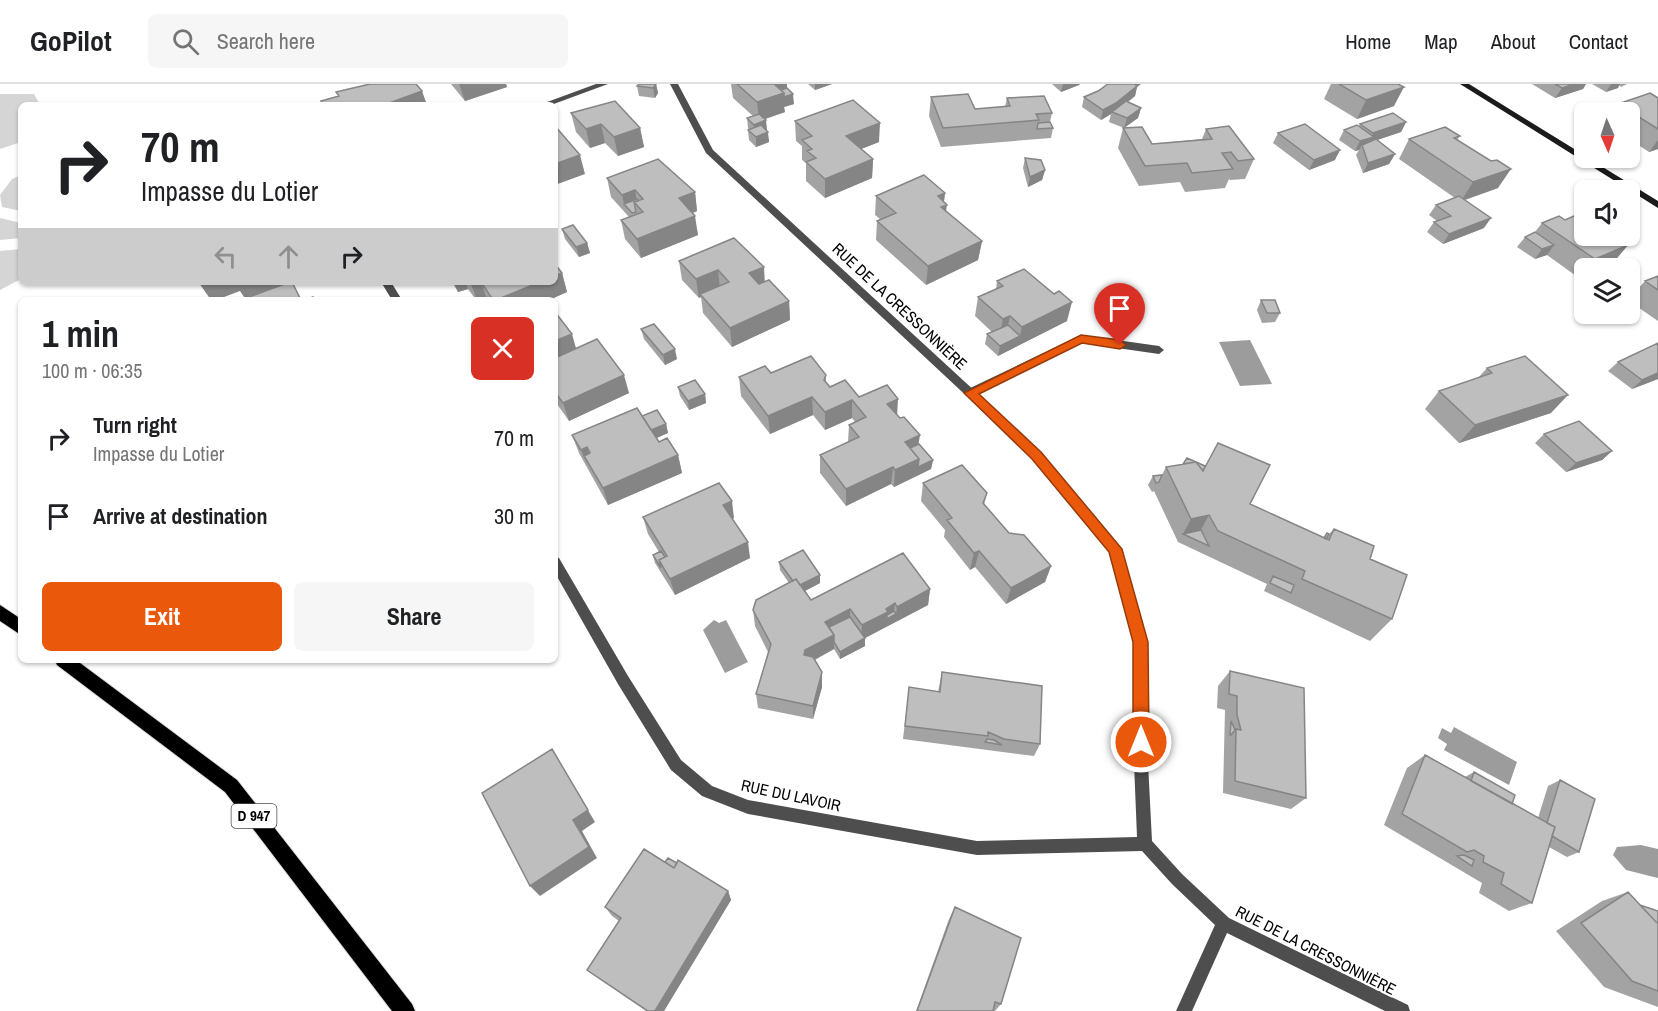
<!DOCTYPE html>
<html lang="en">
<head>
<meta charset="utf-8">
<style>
  :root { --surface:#fff; --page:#f6f6f6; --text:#202124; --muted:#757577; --line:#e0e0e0; --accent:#ea580c }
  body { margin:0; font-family:"Archivo Narrow",sans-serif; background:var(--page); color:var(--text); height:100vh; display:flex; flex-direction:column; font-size:22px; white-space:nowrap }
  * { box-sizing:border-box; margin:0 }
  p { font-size:20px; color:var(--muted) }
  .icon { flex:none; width:33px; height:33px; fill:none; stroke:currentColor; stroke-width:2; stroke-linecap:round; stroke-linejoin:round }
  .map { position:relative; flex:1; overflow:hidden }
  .drawer { position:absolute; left:18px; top:213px; width:540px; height:366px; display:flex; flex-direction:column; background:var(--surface); border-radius:9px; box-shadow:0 2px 4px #0004 }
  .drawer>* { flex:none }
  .banner { position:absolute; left:18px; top:18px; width:540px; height:183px; border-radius:9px; box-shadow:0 2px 4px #0004; background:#fff; color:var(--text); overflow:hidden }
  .needle { width:39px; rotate:177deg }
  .tools { position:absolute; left:1574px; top:18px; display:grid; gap:12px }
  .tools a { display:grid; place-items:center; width:66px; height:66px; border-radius:9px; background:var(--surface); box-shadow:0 2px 4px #0004; font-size:30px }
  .pin { position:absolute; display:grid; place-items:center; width:51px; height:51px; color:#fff; margin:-62px -26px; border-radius:50% 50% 50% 0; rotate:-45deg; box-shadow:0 0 6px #0007 }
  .pin .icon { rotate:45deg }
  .me { position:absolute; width:66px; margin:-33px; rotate:0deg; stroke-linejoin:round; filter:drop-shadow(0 0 4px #0008) }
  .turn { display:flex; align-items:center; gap:21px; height:126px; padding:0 24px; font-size:27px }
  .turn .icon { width:78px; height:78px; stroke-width:2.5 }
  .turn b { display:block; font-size:42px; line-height:51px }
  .lanes { display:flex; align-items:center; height:57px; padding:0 24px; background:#0003; justify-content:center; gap:30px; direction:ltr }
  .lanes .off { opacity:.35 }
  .round { display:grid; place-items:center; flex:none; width:63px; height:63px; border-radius:9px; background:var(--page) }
  .head { display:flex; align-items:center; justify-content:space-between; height:102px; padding:0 24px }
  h1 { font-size:36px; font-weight:800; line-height:45px }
  .cta { display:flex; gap:12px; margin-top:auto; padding:12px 24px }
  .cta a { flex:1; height:69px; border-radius:9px; background:var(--accent); color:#fff; font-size:24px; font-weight:800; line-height:69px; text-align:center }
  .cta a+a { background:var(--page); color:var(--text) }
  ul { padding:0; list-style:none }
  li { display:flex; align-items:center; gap:18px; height:78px; padding:0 24px }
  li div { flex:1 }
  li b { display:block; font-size:22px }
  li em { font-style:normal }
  header { display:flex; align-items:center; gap:36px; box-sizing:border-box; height:84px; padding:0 30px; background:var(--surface); border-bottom:2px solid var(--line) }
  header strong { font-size:28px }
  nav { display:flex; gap:33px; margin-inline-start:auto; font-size:21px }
  .search { width:420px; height:54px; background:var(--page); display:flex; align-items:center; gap:15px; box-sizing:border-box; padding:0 21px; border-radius:9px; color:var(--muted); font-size:22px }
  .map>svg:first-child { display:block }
</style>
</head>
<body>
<header>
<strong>GoPilot</strong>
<div class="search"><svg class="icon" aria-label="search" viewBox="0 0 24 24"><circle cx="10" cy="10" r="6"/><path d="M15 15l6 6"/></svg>Search here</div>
<nav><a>Home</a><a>Map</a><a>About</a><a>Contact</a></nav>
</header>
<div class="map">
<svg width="1658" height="927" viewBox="0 0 1658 927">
  <rect width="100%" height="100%" fill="#fff"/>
  <path fill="#d5d5d5" d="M0,10H34L40,21H21V58L0,65Z
    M21,91V127L2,123L0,111L12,95Z
    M0,134L21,139V154L0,156Z
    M21,165V195L0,206V167Z"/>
  <path fill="#9c9c9c" d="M1250,256L1272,300L1240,302L1219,258Z
    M714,536L719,539L726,536L748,578L725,589L703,546Z
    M1454,643L1517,678L1509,701L1444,666L1447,660L1438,654L1442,644L1451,649Z
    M1641,761L1658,765V794L1626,786L1613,771L1617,763Z"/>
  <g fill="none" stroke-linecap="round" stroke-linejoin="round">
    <g stroke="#dbdbdb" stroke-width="2">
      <path id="primary" d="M0,521L21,535V551L0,537Z
        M55,576H76L237,696L412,920L415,927H392L225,708L57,581Z"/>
    </g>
    <path fill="#4e4e4e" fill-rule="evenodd" d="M1081,251L1159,262L1164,266L1159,270L1082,259L974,312H966L965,309L966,306Z"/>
    <path fill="#4e4e4e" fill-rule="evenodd" d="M596,0H608L551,21H539Z
      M670,0H678L713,66L1041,368L1119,461L1147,558L1148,679L1152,757L1182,790L1229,834L1408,921L1410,927H1385L1227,849L1192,927H1176L1215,841L1172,800L1142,767L977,771L748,730L702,712L671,686L618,600L555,489V473L559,474L628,592L681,676L712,702L748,716L977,757L1137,753L1134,679L1135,558L1110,467L1033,374L706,69Z
      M381,198H391L402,216H392Z"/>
    <path fill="#1b1b1b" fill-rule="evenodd" d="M1460,0H1469L1584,71V74H1588L1658,117V124Z"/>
    <use href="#primary" fill="#000" fill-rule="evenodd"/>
  </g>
  <path fill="#a3a3a3" d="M451,0H506L507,3L465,17Z
    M656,0L658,9L655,14L639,12L637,2Z
    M731,0H787V4L794,20L784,23L785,28L765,35L769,58L756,63L749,56L748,46H749L748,44L747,34L753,32L733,14Z
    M808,0H832L815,6Z
    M1052,0H1080L1079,1L1061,8Z
    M1331,0H1398L1394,22L1357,35L1324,15Z
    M1532,0H1586L1583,5L1555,14Z
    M1592,0H1627L1621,3L1619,1L1618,4L1606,8Z
    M1137,3L1135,12L1128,18L1141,24L1138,34L1124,44L1109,38L1111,30L1101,36L1082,23L1084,13L1098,7Z
    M931,13L975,25L1005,23L1007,14L1052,29L1050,38L1053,44L1051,54L941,63L929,32Z
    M1658,14V65L1649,68L1629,55V28H1612L1618,20Z
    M571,29L640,44L644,63L618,72L605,59L590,64L576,48Z
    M795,37L879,58L861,65L873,75L872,94L825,114L806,97V79L802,76V62L796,57Z
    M1406,38L1401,48L1377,56L1395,70L1389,80L1363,89L1356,71L1359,66L1355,67L1339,56L1344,46L1359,42L1360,40Z
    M1123,44L1152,60L1202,55L1206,45L1254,75L1245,95L1230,96L1229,95L1225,104L1185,108L1180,98L1139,102L1118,64Z
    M1278,49L1335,76L1309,86L1273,59Z
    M1460,52L1457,56L1498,104L1465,116L1484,144L1443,160L1427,148L1434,138L1437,137L1429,131L1436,121L1455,114L1399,75L1409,55Z
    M1025,74L1045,86L1042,96L1028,103L1023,84Z
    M607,94L695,108L697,127L693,129L698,151L641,174L625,155L621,136L629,133L611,113Z
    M945,109L944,118L946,127L982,157L978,176L926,201L876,156L877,137L880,135L875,131L876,112Z
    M1565,136L1628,161L1612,180L1601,184H1584V191L1579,194L1547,171L1535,175L1517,163L1525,153L1535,148L1542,139Z
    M562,145L587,159L590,169L579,173L565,155Z
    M679,177L765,198L789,217L790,236L732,263L703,229L701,213L699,214L682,196Z
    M562,189L567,208L549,216H488L487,215L476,216L468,205L458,208L452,198H555Z
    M1658,192V237L1629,217V215L1645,197Z
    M997,197L1067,237L998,272L985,260L987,250L992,248L975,232L978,213L996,205Z
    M1261,216L1280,229L1275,238L1262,239L1257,226Z
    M555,228L576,264L629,309L569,337L555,317Z
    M641,245L677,275L665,281L644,255Z
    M1618,278L1658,295L1632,305L1608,287Z
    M1487,284L1551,329L1459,359L1425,325L1439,307L1478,294Z
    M771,289L826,291V298L830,303L859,313L897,331L919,360L933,376L931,385L894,403L891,400L846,422L820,389V371L848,358L849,341L855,338L852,334L825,346L813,331L770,350L741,312L739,293Z
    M678,303L705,310L706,319L689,326L680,312Z
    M642,332L666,340L668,349L656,354L659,358L678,371L682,389L608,421L579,369L572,351Z
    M1544,350L1612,367L1602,376L1566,388L1535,359Z
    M1166,383L1323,454L1327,449L1329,450L1334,445L1370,475L1392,535L1370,557L1264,507L1267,500L1178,458L1154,407L1152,408L1148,401L1153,392L1162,391Z
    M923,399L987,409L984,421L1009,449L1051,482L1045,498L1006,520L975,483L970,486L944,453L945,446L921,417Z
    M643,433L734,434L732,435L750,474L675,511L655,479L653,471L659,468L648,450Z
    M779,478L820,491V499L805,507L811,516L930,505L928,521L865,554V562L840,575L834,565L815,576L822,603L813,635L758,624L756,610L768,568L755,542L753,526L789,499L780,486Z
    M1230,587L1306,714L1291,725L1223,709L1225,626L1217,624L1218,602Z
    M942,588L1040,660L1034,672L903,655L909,603L938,608Z
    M1425,671L1465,693L1474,688L1512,720L1538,734L1548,702L1560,696L1579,768L1567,773L1549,763L1532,819L1509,827L1479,809L1482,799L1384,741L1407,684Z
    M665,778L728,807L731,816L664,927H646L595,892L587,886L619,837L612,832L605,823Z
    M1628,808L1640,821L1658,827V923L1604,903L1556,847L1602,817Z
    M955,823L1001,920L995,927H916L949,835Z"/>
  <path fill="#858585" d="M459,0H506L507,3L465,17Z
    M656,0L658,9L655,14L653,4Z
    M773,0H787V12L793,10L794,20L784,23L785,28L759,37L757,18Z
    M815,0H832L815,6Z
    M1063,0H1080L1079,1L1061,8Z
    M1132,0H1141L1137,3L1135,12L1113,29L1112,28L1111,30L1101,36L1103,26Z
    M1574,0H1586L1583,5L1555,14L1562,4Z
    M1611,0H1620L1618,4L1606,8Z
    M1404,3L1394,22L1357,35L1366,16Z
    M422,7L427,21H384Z
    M1141,24L1138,34L1124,44L1127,34Z
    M766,36L767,46L755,51L754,41Z
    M1406,38L1401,48L1362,61L1359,66L1355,67L1360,57L1371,54L1373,49Z
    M880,39L879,58L846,71V52Z
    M601,40L605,59L590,64L586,45Z
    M640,44L644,63L618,72L614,53Z
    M768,48L769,58L756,63V53Z
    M1658,56V65L1649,68Z
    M1340,66L1335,76L1309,86L1314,76Z
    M1395,70L1389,80L1363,89L1368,79Z
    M580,71L585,90L555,101V80Z
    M873,75L872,94L825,114V95Z
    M1511,85L1498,104L1461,117L1473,98Z
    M1045,86L1042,96L1028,103L1030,93Z
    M635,106L638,123L634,118L624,120L622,111Z
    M695,108L697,127L682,133L679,114Z
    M945,109L943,123L947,121L944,140L938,112Z
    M695,132L698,151L641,174L637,155Z
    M1491,134L1484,144L1443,160L1449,150Z
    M982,157L978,176L926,201L928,182Z
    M587,159L590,169L579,173L576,163Z
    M1554,161L1547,171L1535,175L1542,165Z
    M1628,161L1612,180L1601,184H1586L1595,175Z
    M764,183L765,202L751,208L749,189Z
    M718,186L720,205L700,210L701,213L699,214L696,195Z
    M1584,187V191L1579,194Z
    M562,189L567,208L549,216H496L540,198H555V192Z
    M200,198H282L284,202L246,216L240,207L216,216H211L199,199Z
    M454,198H465L468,205L458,208Z
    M476,198H481L487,215L477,216L471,200Z
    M789,217L790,236L732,263L730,244Z
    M1072,218L1067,237L998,272L1000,262L1020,252L1022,243Z
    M1010,232L1006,250L999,254L1003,235Z
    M572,250L577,268L555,278V257Z
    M675,265L677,275L665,281L663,271Z
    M1658,289V295L1632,305L1642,296Z
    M624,291L629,309L569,337L563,319Z
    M705,310L706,319L689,326L688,317Z
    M1568,311L1551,329L1459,359L1475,341Z
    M812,313L813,331L770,350L768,332Z
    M898,315L897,333L887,320Z
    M852,316V334L825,346V328Z
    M666,340L668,349L650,357L648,347Z
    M920,351L917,369L909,373L905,358Z
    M587,363L592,378L584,372L587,380L581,366Z
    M1612,367L1602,376L1566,388L1576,379Z
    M678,371L682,389L608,421L603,404Z
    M919,375L933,376L931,385L894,403L895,386Z
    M893,383L891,400L846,422V405Z
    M732,417L734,434L726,438L723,421Z
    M1209,431L1196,455L1183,450L1191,435Z
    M748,458L750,474L675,511L670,495Z
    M979,467L975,483L970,486L974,469Z
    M1051,482L1045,498L1006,520L1011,504Z
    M820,491V499L797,511V503Z
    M930,505L928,521L865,554V562L840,575V568L861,556L862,541L895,519L893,532L896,530L897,523Z
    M850,525V541L829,551L825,538Z
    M834,551V565L806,580L804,571L805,566Z
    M822,588V603L813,635V622Z
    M552,665L595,738L582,747L597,774L540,812L530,802L573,736Z
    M728,807L731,816L664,927H655Z"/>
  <path fill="#bebebe" stroke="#858585" stroke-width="1.5" d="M370,0H416L422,7L384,21H323L321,17L339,12L336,8Z
    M639,0H656L653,4L637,2Z
    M737,0H774L784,9L757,18Z
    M1108,0H1134L1137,2L1116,19L1103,26L1084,13L1098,7Z
    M1339,0H1398L1404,3L1366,16Z
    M1555,0H1574L1562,4Z
    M787,4L793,10L784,13V9L781,6Z
    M1650,9L1658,14V45L1618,20Z
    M968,10L975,25L1010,22L1007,14L1044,12L1052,29L1036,30L1039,36L943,44L931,13Z
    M853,16L880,39L846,52L873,75L825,95L806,78L816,74L807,67L812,65L802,56L812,52L795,37Z
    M615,17L640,44L614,53L601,40L586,45L571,29Z
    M1126,17L1141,24L1127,34L1112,28Z
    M1393,29L1406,38L1373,49L1360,40Z
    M759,30L766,36L754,41L747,34Z
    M1050,38L1053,44L1037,45L1038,39Z
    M1305,40L1340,66L1314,76L1278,49Z
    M761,41L768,48L756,53L748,46Z
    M1357,41L1374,53L1360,57L1344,46Z
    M555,42L580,71L555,80Z
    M1229,42L1254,75L1238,77L1231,68L1222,69L1233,85L1192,89L1187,79L1145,82L1123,44L1142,43L1152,60L1212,55L1206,45Z
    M1445,43L1460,52L1454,54L1491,77L1497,76L1511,85L1473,98L1409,55Z
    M1376,55L1395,70L1368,79L1362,61Z
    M1025,74L1041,76L1045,86L1030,93Z
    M658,75L695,108L679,114L695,132L637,155L621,136L643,128L634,118L643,115L635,106L622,111L607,94Z
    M924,91L945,109L938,112L947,121L941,123L982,157L928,182L877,137L896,129L876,112Z
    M1459,112L1491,134L1449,150L1434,138L1451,132L1436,121Z
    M637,115L638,117L634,118L636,128L632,129L624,120Z
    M1581,129L1584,132V152H1614L1628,161L1595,175L1542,139L1559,132L1565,136Z
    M573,141L587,159L576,163L562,145Z
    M1535,148L1554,161L1542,165L1525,153Z
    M734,154L764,183L749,189L759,200L769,196L789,217L730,244L700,210L729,198L718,186L696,195L679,177Z
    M555,180L562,189L555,192Z
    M1024,185L1054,210L1059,207L1072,218L1022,243L1010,232L1003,235L978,213L1003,202L997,197Z
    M1658,192V206L1645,197Z
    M290,198H292L301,216H241Z
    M481,198H540L496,216H493Z
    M313,213L315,216H306Z
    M1261,216H1275L1280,229H1267Z
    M555,228L572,250L555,257Z
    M654,240L675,265L663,271L641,245Z
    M1008,241L1020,252L1000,262L987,250Z
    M597,255L624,291L563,319L555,308V274Z
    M1658,259V289L1642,296L1618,278Z
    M811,272L826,291L824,296L830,303L845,296L859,313L887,301L898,315L887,320L900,334L904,333L920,351L905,358L919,375L895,386L893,383L846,405L820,371L859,353L849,341L866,333L852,316L825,328L812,313L768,332L739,293L765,282L771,289Z
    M1525,272L1568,311L1475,341L1439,307L1492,289L1487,284Z
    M695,296L705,310L688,317L678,303Z
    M637,324L659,358L667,354L678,371L603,404L584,372L590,369L587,363L581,366L572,351Z
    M657,326L666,340L651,346L642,332Z
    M1579,337L1612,367L1576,379L1544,350Z
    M1218,359L1270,381L1250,420L1329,456L1334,445L1374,462L1370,475L1407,491L1392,535L1302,495L1305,487L1218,447L1209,431L1191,435L1166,383L1196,378L1203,387Z
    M919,360L933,376L918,383L919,375L910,364Z
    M1187,374L1205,382L1203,387L1196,378L1183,380Z
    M962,381L987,409L983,419L1009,449L1024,451L1051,482L1011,504L979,467L974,469L947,436L952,434L923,399Z
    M1162,391L1159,398L1156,399L1153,392Z
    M719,399L732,417L723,421L748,458L670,495L659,476L667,472L643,433Z
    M1201,446L1209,462L1183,450Z
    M1327,449L1329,450L1326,455L1324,454Z
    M803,466L820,491L800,501L796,495L793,497L779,478Z
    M661,467L665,473L659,476L661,484L653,471Z
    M903,469L930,505L897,523L895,519L886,525L888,528L862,541L850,525L825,538L834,551L805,566L804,571L813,573L822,588L813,622L756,610L771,560L753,526L756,516L796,495L811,516Z
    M1273,492L1294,501L1291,509L1270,499Z
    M894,527L896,530L887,535V531Z
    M850,533L865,554L840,568L834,558V551L829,543Z
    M1230,587L1304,604L1306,714L1235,697L1236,645L1241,646L1237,631V612L1229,610Z
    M942,588L1042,602L1040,660L1004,655L988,648V652L905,642L909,603L940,608Z
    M1231,637L1235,646L1231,651H1230Z
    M987,655L994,656L1002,661L985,658Z
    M552,665L588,726L573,736L589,763L530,802L482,709Z
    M1425,671L1555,743L1532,819L1501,800L1504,789L1483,778L1484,772L1474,766L1467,768L1402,730Z
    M1474,688L1515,711L1512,720L1471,697Z
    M1560,696L1595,715L1579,768L1552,752L1555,743L1547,739Z
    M644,765L674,784L678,776L728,807L655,927H648L587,886L621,834L605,823Z
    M1464,771L1474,776L1472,782L1457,772Z
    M668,774L677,779L674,784L665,778Z
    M1628,808L1656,838L1658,839V907L1632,897L1581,839Z
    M1640,821L1658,827V839L1656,838Z
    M955,823L1021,854L1001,920L995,918L993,927H917Z"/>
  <path fill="#ea580c" stroke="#983908" stroke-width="1.5" d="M1081,251L1120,256L1126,261L1120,265L1082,259L979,310L1041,368L1122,465L1148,558L1149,658L1147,664L1141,666L1136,664L1133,658V558L1109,468L1032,375L964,309Z"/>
  <g text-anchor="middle" stroke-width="4.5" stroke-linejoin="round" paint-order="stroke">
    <rect fill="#fff" stroke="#4c4c4c" stroke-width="1.5" x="231.5" y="720" width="45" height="24" rx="4.5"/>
    <g font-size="15" font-weight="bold" fill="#000">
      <text x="254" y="737">D 947</text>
    </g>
    <g font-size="16" fill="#000" stroke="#fff">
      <text transform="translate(900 222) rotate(43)" y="6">RUE DE LA CRESSONNIÈRE</text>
      <text transform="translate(791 711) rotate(12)" y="6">RUE DU LAVOIR</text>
      <text transform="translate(1316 866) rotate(27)" y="6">RUE DE LA CRESSONNIÈRE</text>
    </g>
  </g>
</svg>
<div class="tools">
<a><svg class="needle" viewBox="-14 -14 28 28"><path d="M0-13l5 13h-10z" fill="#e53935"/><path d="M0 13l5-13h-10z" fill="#757577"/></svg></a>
<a><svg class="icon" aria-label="sound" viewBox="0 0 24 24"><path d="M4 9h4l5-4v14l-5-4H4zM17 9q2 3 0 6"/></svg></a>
<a><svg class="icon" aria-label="layers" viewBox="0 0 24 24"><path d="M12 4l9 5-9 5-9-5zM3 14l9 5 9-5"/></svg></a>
</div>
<div class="pin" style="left:1120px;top:261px;background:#d93025"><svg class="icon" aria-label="arrive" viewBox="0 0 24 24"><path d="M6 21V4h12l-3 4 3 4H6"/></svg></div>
<svg class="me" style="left:1141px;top:658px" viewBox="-20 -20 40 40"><circle r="17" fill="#ea580c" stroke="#fff" stroke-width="3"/><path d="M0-11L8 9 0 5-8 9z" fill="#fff"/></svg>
<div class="banner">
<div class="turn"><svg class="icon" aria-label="right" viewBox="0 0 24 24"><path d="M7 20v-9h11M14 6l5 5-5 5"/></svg><div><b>70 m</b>Impasse du Lotier</div></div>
<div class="lanes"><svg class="icon off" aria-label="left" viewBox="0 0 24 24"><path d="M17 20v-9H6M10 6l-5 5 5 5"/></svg><svg class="icon off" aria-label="ahead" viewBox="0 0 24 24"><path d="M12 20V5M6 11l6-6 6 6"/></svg><svg class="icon" aria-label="right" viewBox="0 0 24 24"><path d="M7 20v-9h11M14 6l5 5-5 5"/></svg></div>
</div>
<section class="drawer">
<div class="head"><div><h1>1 min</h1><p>100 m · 06:35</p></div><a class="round" style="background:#d93025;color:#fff"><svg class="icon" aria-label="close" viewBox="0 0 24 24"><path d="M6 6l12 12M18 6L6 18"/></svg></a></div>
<ul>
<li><svg class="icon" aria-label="right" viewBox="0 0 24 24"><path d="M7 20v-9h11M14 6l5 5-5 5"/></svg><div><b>Turn right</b><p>Impasse du Lotier</p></div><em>70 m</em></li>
<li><svg class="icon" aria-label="arrive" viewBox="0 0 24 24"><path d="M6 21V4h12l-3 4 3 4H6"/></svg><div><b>Arrive at destination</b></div><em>30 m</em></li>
</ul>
<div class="cta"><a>Exit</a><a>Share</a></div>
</section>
</div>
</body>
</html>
